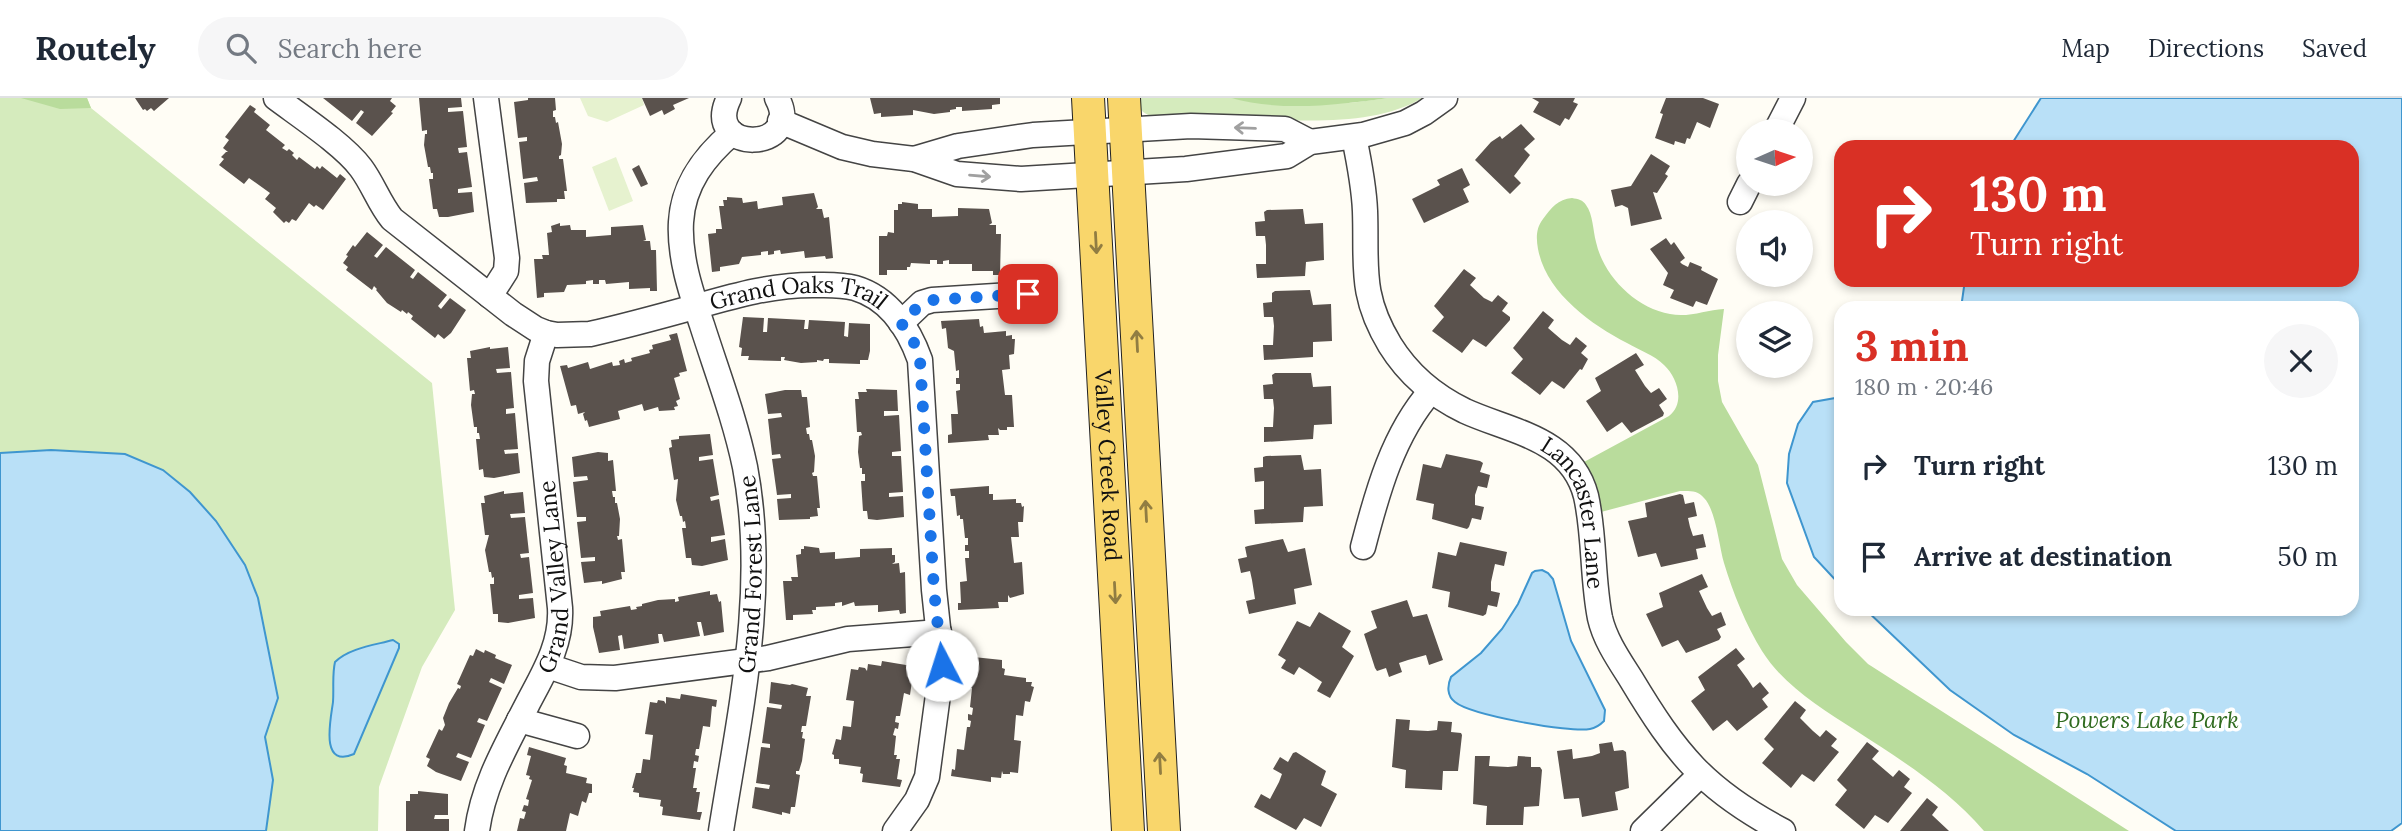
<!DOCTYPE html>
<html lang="en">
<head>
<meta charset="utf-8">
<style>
  :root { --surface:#fff; --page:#f6f6f7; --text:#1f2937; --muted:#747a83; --line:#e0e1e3; --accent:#d93025 }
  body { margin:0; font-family:Lora,serif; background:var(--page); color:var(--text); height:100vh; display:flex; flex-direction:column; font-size:26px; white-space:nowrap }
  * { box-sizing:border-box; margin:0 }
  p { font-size:23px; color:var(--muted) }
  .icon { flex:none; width:38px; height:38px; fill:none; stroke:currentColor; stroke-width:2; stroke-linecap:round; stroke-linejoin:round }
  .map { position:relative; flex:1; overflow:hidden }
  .details { position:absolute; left:1834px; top:203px; width:525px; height:315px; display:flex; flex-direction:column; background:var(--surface); border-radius:21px; box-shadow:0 4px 10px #0003 }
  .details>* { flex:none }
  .banner { position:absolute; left:1834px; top:42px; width:525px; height:147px; border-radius:21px; box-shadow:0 4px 10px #0003; background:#d93025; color:#fff; overflow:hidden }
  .needle { width:46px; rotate:87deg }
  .buttons { position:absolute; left:1736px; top:21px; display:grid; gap:14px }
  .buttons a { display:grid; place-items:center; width:77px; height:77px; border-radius:50%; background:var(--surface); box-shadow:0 4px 10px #0003; font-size:35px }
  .pin { position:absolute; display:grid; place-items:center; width:60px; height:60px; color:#fff; margin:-30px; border-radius:14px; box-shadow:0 4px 10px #0006 }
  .me { position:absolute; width:77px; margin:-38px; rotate:355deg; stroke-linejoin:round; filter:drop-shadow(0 0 5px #0008) }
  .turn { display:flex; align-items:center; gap:24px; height:147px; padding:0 21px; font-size:32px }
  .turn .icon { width:91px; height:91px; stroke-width:2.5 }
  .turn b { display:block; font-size:49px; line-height:60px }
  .round { display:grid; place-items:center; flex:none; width:74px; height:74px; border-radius:37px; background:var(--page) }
  .headline { display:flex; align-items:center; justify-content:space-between; height:119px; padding:0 21px }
  h1 { font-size:42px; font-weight:800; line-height:52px; color:var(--accent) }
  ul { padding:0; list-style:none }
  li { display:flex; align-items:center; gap:21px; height:91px; padding:0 21px }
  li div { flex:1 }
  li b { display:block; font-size:26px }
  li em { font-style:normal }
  header { display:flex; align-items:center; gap:42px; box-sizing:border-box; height:98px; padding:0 35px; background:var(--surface); border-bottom:2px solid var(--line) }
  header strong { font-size:33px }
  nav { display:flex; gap:38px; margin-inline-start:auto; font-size:24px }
  .search { width:490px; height:63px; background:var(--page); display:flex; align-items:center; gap:18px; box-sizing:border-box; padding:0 24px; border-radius:38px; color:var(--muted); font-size:26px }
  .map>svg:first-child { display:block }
</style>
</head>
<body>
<header>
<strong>Routely</strong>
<div class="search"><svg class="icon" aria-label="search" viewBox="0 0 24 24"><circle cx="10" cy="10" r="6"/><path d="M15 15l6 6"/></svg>Search here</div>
<nav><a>Map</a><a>Directions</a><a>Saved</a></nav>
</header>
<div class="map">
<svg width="2402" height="733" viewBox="0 0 2402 733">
  <rect width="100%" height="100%" fill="#fffdf5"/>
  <path fill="#d5ebbd" d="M0,0H87L91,10L432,285L455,512L422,569L379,689L378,733H0Z
    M1134,0H1231L1283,7L1350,5L1389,0H1422C1367,34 1269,20 1206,18C1189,18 1168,22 1152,18C1142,16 1138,9 1134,0Z"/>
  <path fill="#b9dc9c" d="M21,0H87L91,10L60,11Z
    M1231,0H1389C1338,7 1281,14 1231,0Z
    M1572,100C1578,101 1583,102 1586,107C1593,116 1593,133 1596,144C1603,177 1635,210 1670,216C1688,220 1706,212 1724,211L1718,257V283L1722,304L1758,367L1782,461L1797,487L1846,544L1868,566L2129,733H1984C1948,691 1901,662 1855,632C1821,610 1784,588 1762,553C1746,527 1733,495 1724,465C1719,448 1716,412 1704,400C1698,392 1689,393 1680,393L1601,414L1595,383L1584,364L1669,318C1686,305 1677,279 1664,267C1654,257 1639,252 1627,245C1590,226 1546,194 1538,151C1536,140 1536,130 1543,121C1551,110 1558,101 1572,100Z"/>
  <path fill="#e6f2cf" d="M580,0H642L644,7L607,24L588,18Z
    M616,59L633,103L609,113L592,69Z"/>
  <path fill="#b9e0f7" stroke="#3f96cf" stroke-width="2" d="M2041,0H2402V725L2391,733H2176L2087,676L2014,637L1950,592L1865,511H2352V210H1961L1965,182H2352V49H2013V44Z
    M1841,299V488L1814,459L1787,385L1789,356L1798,326L1813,304Z
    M51,352L125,356L163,372L190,394L216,423L245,467L258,500L278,600L265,639L273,682L266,733H0V355Z
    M1542,472L1548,475L1553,481L1571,543L1605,612L1604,623C1600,627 1596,630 1590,631C1569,635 1471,617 1455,604C1447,598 1447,588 1451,579L1481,555L1502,531L1518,506L1532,475L1535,473Z
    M393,542L399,546V550L354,656C319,671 331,620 333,604C334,590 332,577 335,564C349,550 375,547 393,542Z"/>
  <path fill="#5a524d" d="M135,0H169L154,13L151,10L147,13L145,11L143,12Z
    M323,0H392L390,3L396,8L391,14L393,15L372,38L356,25L364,14L361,12L352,23Z
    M419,0H461L462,9L448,10V14L463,13L467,49L458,50L459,55L467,54L472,89L458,91V95L472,94L474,114L448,119H439L437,111H433L429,81H433V75H431L430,69H428L424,47L425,36H427V32L422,33Z
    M528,0H555L556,12L553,13V19H555L556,25L558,24L562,46L561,57L559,58V61H563L567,93H564L565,101H557V104L526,105L524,85L538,83L537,79L523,81L519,44L527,43V39L518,40L514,4L528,2Z
    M642,0H689L673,7L675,11L664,17L662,12L650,18Z
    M870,0H1000V6L992,7V11L962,13V9H956V11L950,12V14L934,16L913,12V17L881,19V15L874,16Z
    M1532,0H1575L1573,4L1578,6L1569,22L1565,20L1560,28L1533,14L1539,4Z
    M1666,0H1703L1719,6L1710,30L1697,24L1690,41L1687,40L1685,46L1675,43L1674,47L1655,40L1663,16L1660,15Z
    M250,7L256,11L254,14L270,27L266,32L285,47L282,50L287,53L289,51L294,55L292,57L297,62L299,59L315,71L317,68L320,71L322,68L337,80L340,76L346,81L323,112L316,107L314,109L309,105L296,123L292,121L289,125L286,123L284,125L273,114L276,110L265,101L270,95L249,80L244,86L219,67L224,61L221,59L226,54H228L223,50L229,42L225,39Z
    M1521,26L1535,41L1524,51L1530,57L1514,78L1521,85L1510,96L1475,62L1491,44L1500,38L1502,41Z
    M1651,56L1670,68L1665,76L1668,78L1657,95L1653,94L1662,121L1631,128L1628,110L1622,107L1615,109L1611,92L1631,88Z
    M639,67L648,86L641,89L632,71Z
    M1462,70L1470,87L1463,91L1469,104L1424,125L1412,101L1440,87L1437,82Z
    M814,95L818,109L816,111H822L824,120L829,119L833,160L826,161L825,158L805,160L804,153L781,156L780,152L774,153V156L768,157V153L761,154V157L742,159L739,166L720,169V173L712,174L708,136L716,135V131H722L719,108H724L723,102H727V99L742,100L743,105L757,103L758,111L783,107L782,99Z
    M902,104L918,106V111H932V119L958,118V110L989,111L992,125L989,127H996V136H1001L1000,177H993V173H972V166H949V162L943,163V166H937V162H930V166L911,165L910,169H907V172H887V177H879V138H887L888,134L894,135V112H898V106H902Z
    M1303,111L1305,126L1323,125L1324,162L1306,164L1305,178L1257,180L1256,166H1266V147L1265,138H1256L1255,124L1265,123L1264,114L1267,112Z
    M560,125V128L570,127L571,132H586V139L611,137V129L643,127L646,142L643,143H650L651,152H656L657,193H650V190L629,191V184L606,186L605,182H599V186H593V182L586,183V186L567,187L564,194L544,195V199L537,200L534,161H543L542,157H549L547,135L552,134L551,128Z
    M367,134L383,147L374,158L377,160L386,149L415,172L410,179L413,181L418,174L447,197L438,208L441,211L450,200L466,212L451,235L444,241L438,236L435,240L411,221L413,218L408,214L407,216L402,212L401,214L387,205L376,192L377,191L374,188L372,192L346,172L348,169L343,165L348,158L346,157L353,147L355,149Z
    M1666,140L1671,147L1674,144L1685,160L1680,164L1682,166L1688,169L1690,164L1702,169L1701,172L1718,181L1707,207L1696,203L1693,209L1670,200L1674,192L1663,187L1668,175L1650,151Z
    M1464,171L1476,180L1470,187L1484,200L1492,204L1498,197L1508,205L1502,213L1510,219V222L1486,249L1473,241L1462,255L1432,233L1444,219L1434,208Z
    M1310,192L1313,207L1331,206L1332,243L1313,244V259L1264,262L1263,247H1273L1274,228L1273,219H1264L1263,205L1272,204V195L1275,193Z
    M1543,213L1554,222L1548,230L1562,242L1570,247L1576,239L1587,248L1581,255L1588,261L1582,272L1580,271L1564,291L1552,283L1540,297L1511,275L1523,261L1513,250Z
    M743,219L764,220L763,234H767L768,220L805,222L804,231H808L809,222L845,224L844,238L848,239L849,225L870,226V253L868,262H860V266L829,265V261H824L823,263L817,262V264L801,265L784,262L785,259H781V263L748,262L749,258H741L742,250L739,249Z
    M979,221L980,229L983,228L984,235L1006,233V238L1012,237V241H1015L1014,256L1009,257L1010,271L1002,272L1005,297H1012L1014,329H1007V332H1000L998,330L999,337H988L989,342L948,345V337L952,336L951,316H958L956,293L960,292V286H956V280H959V272L956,273L954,253L948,250L946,230L942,231L941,223Z
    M677,235L687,273L679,275L680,278L674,280L680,301L676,303L678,308L674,309L675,312L659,313L658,309L644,313L642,306L618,313L620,321L589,329L587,322L585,323L583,316L585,314L578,316L576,307L571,308L560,268L567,267L568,270L588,264L590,271L612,264L613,268L620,267L619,263L624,261L625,265L632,263L631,260L650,255L649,252L653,251L652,247L671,242L669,237Z
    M490,249V251L508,249L510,270L496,271L497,275L511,274L514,310L506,311V316L515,315L518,351L504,352L505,356L518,355L520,375L494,380L484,379L483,371L479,372L476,341H480L479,335H477V329H474L471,307L472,296H475L474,292L470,293L467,260H471L470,253Z
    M1636,255L1644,267L1635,272L1645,288L1651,295L1659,290L1667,301L1659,307L1664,315L1663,318L1631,335L1622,324L1607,334L1586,303L1601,293L1595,280Z
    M1275,275H1311L1313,289L1331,288L1332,326L1314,327L1313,341L1264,344V329H1273L1274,310L1273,301H1264L1263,287L1273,286L1272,277Z
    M866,291L897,292L898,313H884V318L899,317L901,353L892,354V358H901L903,394L889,395V399L903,398L904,419L877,422L868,421L867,413H863L861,383H865V376H862V370H860L858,354L859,338L862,337L861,334H857L855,301H859L858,294H867Z
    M785,292H801L802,299H807L810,329L806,330L807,336H809L810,342H812L815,358L814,374L812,375L813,378H817L820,410H817L818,418L810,419V421L779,422L777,401L791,400V396L777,397L772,361L781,360L780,356L772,357L768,321L782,319L781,315L768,316L765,296Z
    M710,336L713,357L699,359V363L713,361L719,397L710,399L711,403L719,401L725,437L711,439V444L725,441L728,462L702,468L692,467L691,460H686L682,430H686L685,423L683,424L682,418H680L676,402L678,381L674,382L669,350L672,349L671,342L679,341V338Z
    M598,354L608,355V363L613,362L616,393H612L613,399H615V405H617L620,421L619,438H617L618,442L622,441L625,474H621L622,481L602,486V483L584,485L581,464L595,463V459L581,460L577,424L586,423V419H577L573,384L588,382L587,378L574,379L572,359Z
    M1446,356L1480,363L1483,365L1480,374L1490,377L1487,390L1478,388L1475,397V407L1484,409L1481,422L1472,420L1469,429L1467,431L1432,421L1434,406L1416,402L1423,366L1441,370Z
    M1301,357L1304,372L1321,371L1323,408L1304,409L1303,424L1255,426L1254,412L1264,411V383L1255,384L1254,370L1263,369V359L1266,358Z
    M989,388V396H993V402L1016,401V405H1021L1022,409L1024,408L1023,424H1018L1019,439H1011L1014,465L1022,464L1024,496L1010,500L1008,497V504H998L999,510L958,512V505H961L960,484L967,483L965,460H969V453H965V447H968V440H965L963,421H960V417L957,418L955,398H951L950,391Z
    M504,393V396L523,394L525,415L510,416L511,420L525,419L529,455L520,456L521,460L529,459L533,495L519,497V501L533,500L535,520L508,525L498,524V516H493L490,486H494V479L492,480L491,474H489L485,452L489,437H485L481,405H485L484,398Z
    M1680,396L1683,397L1685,406L1694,404L1697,418L1688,420L1690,429L1693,438L1703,436L1706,449L1696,451L1698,461L1661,469L1656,455L1638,459L1628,423L1647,419L1645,405Z
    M1283,441L1288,454L1305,450L1312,487L1294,491L1296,506L1249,516L1246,503L1255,501L1252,482L1250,473L1241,475L1238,461L1247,459L1245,449L1248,448Z
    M1460,444L1507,454L1504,468L1495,466L1491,484V493L1500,495L1497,509L1488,507L1486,516L1483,518L1448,509L1450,494L1432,490L1438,454L1456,458Z
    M804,448L819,450L820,455L835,454V461L860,459V451L892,450V457H895V464L892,466L899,465L900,475L905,474L906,515L900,516L899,512L878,514V507L855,508L854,504L842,508V504L835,505V508L816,509V512H812L813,516L793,517V522H786L783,483H792L791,479H798L796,457L801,456V451H804Z
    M1702,476L1708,489L1699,493L1707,510L1712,518L1721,514L1726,527L1717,531L1721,539L1719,542L1686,555L1678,542L1662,549L1646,516L1663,509L1659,495Z
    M710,493V497L717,496L719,504L721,503L724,534L704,538L701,524H697L700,538L664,544L662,536H658L659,545L624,551L622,537L618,538L620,552L599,555L593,529V519L601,518L600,513L630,508L631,512L637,511L636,509L642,508V506L658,502L675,501V504L679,503L678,499Z
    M1407,502L1413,519L1427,516L1443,562L1429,567L1426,557L1408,562L1399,565L1402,574L1389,579L1386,570L1377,573L1375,570L1364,536L1377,530L1371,513Z
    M1319,514L1351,533L1342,549L1354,558L1330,600L1317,593L1322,584L1307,574L1299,569L1294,577L1281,570L1286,562L1278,557L1297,523L1310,529Z
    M1736,550L1745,561L1737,567L1748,582L1753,590L1760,584L1769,595L1762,601L1768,609L1737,633L1727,622L1713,633L1691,603L1705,592L1698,579Z
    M476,551L484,555L485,552L496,557L495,560L512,567L504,586L491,580L489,584L502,590L487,623L479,620L477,624L485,627L471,660L458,655L456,659L469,664L461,683L436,674L427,668L430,661L426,659L439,631L442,633L445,627L443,620L449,605L458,590L460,591L461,588L457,586L470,557L473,558Z
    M964,558L1002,562V570L1005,571L1004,577L1026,580V584H1032L1031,588L1034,589L1030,604L1025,603L1023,618L1016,617L1014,642L1021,643L1018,675L1010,674V676H1003L1002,673L1001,680L991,679V684L951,678L952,671L955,672L957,651L964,652L967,629H970L971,623L968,622V616L972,617L973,610L970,609L972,590H969V586L966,585L968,566H963Z
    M882,563L918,569L917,576H913L910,597L904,595L900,618H896L895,624L899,625L898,631L895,630L893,637L896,638L894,657H897L896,661H900L897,681L902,682L900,689L862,684L863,676L860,675L861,669L839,666V661H834V657L832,656L836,641L841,642L843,628L851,629L854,603L846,602L851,571L858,572L859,569L865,570L867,573L868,566L881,568Z
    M771,584L790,587L792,586L808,590L806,598H811L806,628H802L801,634H803L802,640L805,641L802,663L799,673H796V676L800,677L795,709H791L790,716L782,714V717L752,710L755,689L769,691L770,687L756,685L761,649L770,650V646L762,645L767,609L781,611L782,607L769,605Z
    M681,596L717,602L716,609L712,608L710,629L703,628L699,651H696L695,657L699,658L698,664L694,663L693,670H696L693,690H697L696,694H700L697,714H702L700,722L662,717L663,709L660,708L661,702L639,699V695L633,694L634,690H632L636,675H641L643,661L650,662L653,637L645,636L650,604L657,605L658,602L664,603L666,606V599L680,601Z
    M1795,603L1806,612L1800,620L1813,633L1820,639L1826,632L1837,641L1831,648L1839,654L1814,684L1802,676L1791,690L1762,665L1774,651L1764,641Z
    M1396,621L1410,622L1409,632L1428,633L1437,632L1438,623L1452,624L1451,634L1461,635L1462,637L1458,673H1443L1442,692L1405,690L1406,672L1392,669Z
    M1612,644L1614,653L1623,652L1626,654L1629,690L1615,694L1618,712L1582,719L1579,700L1564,701L1557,653L1572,651L1573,661L1592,658L1600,655L1599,646Z
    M1867,644L1879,653L1872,661L1893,679L1899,672L1910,681L1904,689L1912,695L1888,725L1875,717L1864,731L1835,707L1847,692L1837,682Z
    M529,649L566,660L564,667L567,668L566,675L587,680L586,685L592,686V695H589L586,705L582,703L578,718L570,715L566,733H517L520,720L524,721L526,714L522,713L524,707L528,708L529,702L526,701L532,682L529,681L530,678L526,677L531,658L527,657Z
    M1296,654L1326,673L1321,687L1337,696L1321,729L1304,720L1296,732L1254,709L1261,696L1270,701L1279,684L1282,676L1273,671L1280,659L1288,664L1293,655Z
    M1475,658H1490L1489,668L1508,669L1517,668L1518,658L1531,659V669H1540L1542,672L1539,708L1524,709L1523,727H1486L1487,708L1473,706Z
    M418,693L448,696V717H435L434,721H449V733H406V703H410V696H418Z
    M1927,700L1938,709L1932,717L1949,733H1900Z"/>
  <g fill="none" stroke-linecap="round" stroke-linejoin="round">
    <g stroke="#444" stroke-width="27">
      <g id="minor">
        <path id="s1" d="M276,0C300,18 344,47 361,70C373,86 379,105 392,121L513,216L536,231L546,235L557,237L590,236C626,228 662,218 698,208C737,197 772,187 813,187C827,187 841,186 855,190C889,200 909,231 920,262L934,492L942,567L927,679L917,702L895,733"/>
        <path d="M486,0L507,160L506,173L490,198"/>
        <path d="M729,0C701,57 806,54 777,0"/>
        <path d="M780,23L842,49L872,56L914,61L957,76L1021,81L1186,71L1287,58L1310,44L1363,37L1405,25L1424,15L1445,0"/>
        <path d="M1776,33L1793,0"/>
        <path id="s2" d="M1354,39C1359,63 1364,88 1365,113C1367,167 1359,196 1390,247C1408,276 1434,298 1465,313C1511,334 1571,340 1586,398C1595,438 1592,480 1600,520C1605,542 1619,562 1631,581C1676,656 1705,692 1783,733"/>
        <path d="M914,61L958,48L1033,37L1191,28L1285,31L1310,44"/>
        <path d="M1740,104L1749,86"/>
        <path d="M901,225L922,205L932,202L1028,196"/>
        <path d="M1363,449C1377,395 1393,336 1431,293"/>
        <path d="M548,568L581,579L615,580L768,560L848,541L939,534"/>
        <path d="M519,622L577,638"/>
        <path id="s3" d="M477,733C483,687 506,648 527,607C543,576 562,547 560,510L536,283L537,263L546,235"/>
        <path id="s4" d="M721,733C740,613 768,491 745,369C735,321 717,274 702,227C691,194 679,159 681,124C683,86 705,58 732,35"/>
        <path d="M1643,733L1700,677"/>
      </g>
    </g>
    <g stroke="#222" stroke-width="34">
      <g id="major">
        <path id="s5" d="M1088,0L1128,733"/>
        <path d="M1124,0L1164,733"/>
      </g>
    </g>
    <use href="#minor" stroke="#fff" stroke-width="24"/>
    <use href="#major" stroke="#f9d66b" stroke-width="32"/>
  </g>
  <defs><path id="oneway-shaft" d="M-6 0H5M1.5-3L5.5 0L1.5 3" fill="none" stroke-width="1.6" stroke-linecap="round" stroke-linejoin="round" transform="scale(1.75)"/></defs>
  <g stroke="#a0a0a0">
    <use href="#oneway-shaft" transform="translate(1245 30) rotate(-178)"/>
    <use href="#oneway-shaft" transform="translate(980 78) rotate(5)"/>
  </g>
  <g stroke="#917d42">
    <use href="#oneway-shaft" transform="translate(1096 145) rotate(87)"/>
    <use href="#oneway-shaft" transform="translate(1137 243) rotate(-93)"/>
    <use href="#oneway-shaft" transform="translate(1146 413) rotate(-93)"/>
    <use href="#oneway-shaft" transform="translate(1115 495) rotate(87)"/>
    <use href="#oneway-shaft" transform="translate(1160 665) rotate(-93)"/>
  </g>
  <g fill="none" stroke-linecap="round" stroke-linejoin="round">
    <path stroke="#1a73e8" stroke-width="12" stroke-dasharray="0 21.6" d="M942,567L934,492L920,262L913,242L901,225L922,205L932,202L1028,196"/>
  </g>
  <g text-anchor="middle" stroke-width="7" stroke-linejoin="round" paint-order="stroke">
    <g font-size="23" fill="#111" stroke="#fff">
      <text dy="8" stroke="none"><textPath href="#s1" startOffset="621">Grand Oaks Trail</textPath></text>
      <text dy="8" stroke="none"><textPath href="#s5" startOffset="368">Valley Creek Road</textPath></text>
      <text dy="8" stroke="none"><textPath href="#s2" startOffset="481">Lancaster Lane</textPath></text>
      <text dy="8" stroke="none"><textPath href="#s4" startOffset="259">Grand Forest Lane</textPath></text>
      <text dy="8" stroke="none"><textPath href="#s3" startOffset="271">Grand Valley Lane</textPath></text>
    </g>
    <g font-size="23" font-style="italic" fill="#2f6b1f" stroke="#fff">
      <text x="2147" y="630">Powers Lake Park</text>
    </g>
  </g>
</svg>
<div class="buttons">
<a><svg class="needle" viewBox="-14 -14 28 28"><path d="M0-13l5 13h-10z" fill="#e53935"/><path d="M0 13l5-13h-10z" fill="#747a83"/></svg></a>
<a><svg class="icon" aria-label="sound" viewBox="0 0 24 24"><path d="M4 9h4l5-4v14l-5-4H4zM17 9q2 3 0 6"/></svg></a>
<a><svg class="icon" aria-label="layers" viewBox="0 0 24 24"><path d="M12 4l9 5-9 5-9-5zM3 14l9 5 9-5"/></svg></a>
</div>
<div class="pin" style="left:1028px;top:196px;background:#d93025"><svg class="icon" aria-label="arrive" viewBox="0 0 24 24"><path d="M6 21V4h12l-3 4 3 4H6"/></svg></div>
<svg class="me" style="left:942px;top:567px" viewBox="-20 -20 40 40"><circle r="19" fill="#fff"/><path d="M0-13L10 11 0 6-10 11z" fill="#1a73e8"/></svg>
<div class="banner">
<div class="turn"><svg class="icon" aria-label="right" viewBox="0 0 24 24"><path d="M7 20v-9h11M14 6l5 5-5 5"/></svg><div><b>130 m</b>Turn right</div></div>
</div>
<section class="details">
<div class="headline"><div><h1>3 min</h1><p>180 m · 20:46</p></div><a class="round"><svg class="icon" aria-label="close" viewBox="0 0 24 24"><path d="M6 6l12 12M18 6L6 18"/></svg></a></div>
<ul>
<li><svg class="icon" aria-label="right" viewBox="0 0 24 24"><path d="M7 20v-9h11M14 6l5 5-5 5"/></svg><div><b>Turn right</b></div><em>130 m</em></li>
<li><svg class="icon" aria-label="arrive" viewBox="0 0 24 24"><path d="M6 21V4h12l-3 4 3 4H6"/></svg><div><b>Arrive at destination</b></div><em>50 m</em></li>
</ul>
</section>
</div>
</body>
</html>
